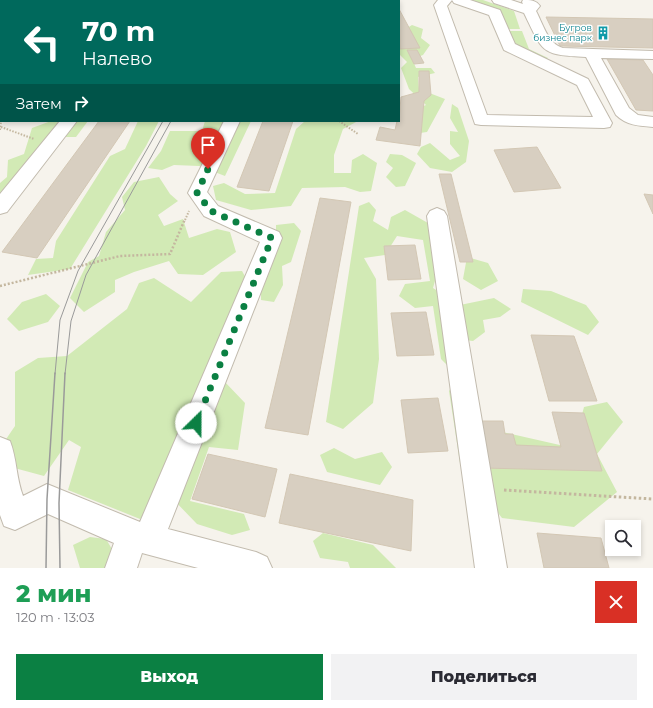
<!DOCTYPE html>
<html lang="ru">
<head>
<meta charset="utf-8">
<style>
  :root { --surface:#fff; --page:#f2f2f3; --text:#2b2b33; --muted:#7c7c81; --accent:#0b8043 }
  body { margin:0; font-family:Montserrat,sans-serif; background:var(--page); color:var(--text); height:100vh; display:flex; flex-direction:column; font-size:15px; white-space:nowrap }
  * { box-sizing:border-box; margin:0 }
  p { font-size:13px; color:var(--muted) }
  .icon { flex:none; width:22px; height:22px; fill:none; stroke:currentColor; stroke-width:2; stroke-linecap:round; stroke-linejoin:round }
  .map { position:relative; height:568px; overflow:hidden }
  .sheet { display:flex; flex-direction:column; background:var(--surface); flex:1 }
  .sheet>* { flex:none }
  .guide { position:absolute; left:0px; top:0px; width:400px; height:122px; box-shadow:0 2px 6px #0003; background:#00695c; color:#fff; overflow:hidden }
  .tools { position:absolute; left:605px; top:520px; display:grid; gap:8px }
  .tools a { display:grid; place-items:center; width:36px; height:36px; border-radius:0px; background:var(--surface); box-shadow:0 2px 6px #0003; font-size:20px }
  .pin { position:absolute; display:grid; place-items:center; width:34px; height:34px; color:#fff; margin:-41px -17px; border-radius:50% 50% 50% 0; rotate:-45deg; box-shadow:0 0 4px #0007 }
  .pin .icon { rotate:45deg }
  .me { position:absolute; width:44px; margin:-22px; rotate:23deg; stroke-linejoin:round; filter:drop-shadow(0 0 3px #0008) }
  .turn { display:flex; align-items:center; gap:14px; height:84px; padding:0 16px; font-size:18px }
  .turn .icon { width:52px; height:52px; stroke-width:2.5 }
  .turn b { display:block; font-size:28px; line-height:34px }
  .then { display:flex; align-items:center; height:38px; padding:0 16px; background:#0003; gap:8px; font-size:15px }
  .round { display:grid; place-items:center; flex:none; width:42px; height:42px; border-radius:0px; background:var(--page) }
  .summary { display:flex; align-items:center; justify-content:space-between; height:68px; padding:0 16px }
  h1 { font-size:24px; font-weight:800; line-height:30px; color:#1e9e55 }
  .action { display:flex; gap:8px; margin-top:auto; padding:8px 16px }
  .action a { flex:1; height:46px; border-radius:0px; background:var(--accent); color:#fff; font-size:16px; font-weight:800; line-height:46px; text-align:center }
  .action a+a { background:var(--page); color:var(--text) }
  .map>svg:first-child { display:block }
</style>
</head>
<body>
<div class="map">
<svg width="653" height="568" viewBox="0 0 653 568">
  <rect width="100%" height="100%" fill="#f6f3ec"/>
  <path fill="#d2eab5" d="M465,0H483L514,11L520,29H505L499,12Z
    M412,25L423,29L421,38L430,45L423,55L412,59L416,68H431L435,73L418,77L419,89L445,99L427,132L413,134L408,113L426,105L409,89L401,68L407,62L399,54V33Z
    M506,31H522L529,49L548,58L545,61L512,45Z
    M452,104L458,108L469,141L466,162L452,172L430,168L417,154L421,147L430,143L450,160L460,156L450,144V131L458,132L450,118Z
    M51,121H88L76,137H66L52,132L0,198V183L7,177L8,160L24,154L32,128Z
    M138,121H159L146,146L70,269L28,275L36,259L53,258L56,241L110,156L125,149Z
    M205,121H251L225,176L199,166L174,165L162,170L148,168L161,151L170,131H202Z
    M305,121H358L343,129L334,155V173H351L352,160L363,154L377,163L371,191L360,192L345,187L302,188L291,206L251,210L216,200L213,186L224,183L245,194L275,193L296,129Z
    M390,154L402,155L416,163L405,186L396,187L386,177L393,168L386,162Z
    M159,177L170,194L178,201L158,215L164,226L183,219L189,238L217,229L230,232L236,252L203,275L178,274L169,261L134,272L115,280V292L84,312L70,298L88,262L99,256L106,232L125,210L122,197L134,182Z
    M369,202L376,210L373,221L388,230L391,217L405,210L435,227L442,256L433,288L460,305L494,298L511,309L500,317L483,320L485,332L473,341L455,339L448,366L441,359L433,306L415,308L399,296L405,284L430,281L423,240L397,236L385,255L364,258L376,279L379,359L373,403L343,429L326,422L359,206Z
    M294,223L301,231L291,262L282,266L283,285L274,302L261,300V269L276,236V225Z
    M467,257L488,263L498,281L481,290L463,279Z
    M242,271L251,287L224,381L245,403L238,450L209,447L190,501L244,514L250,530L232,535L197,524L169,495L140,519L68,490L81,447L69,440L44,476L7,466L0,448L15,426V372L38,358L67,356L127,309L139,283L154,278L191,302L221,272Z
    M523,289L551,291L586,305L599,322L588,335L521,302Z
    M46,294L60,306L48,322L19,331L7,319L22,302Z
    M460,375L467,424L573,448L584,407L607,402L623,422L597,454L617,492L574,527L502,518L460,463L449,391Z
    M334,448L355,459L382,452L392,467L380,485L327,472L320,455Z
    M323,533L373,545L396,568H350L348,562L320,558L313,541Z
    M90,537L106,539L119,561L127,568H80L73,545Z"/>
  <path fill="#d8cfc1" stroke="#d3c7b4" d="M7,0H41L1,1L0,16V1Z
    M399,9L420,48L400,49Z
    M546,17L653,19V48L560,46Z
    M0,20H1L0,62Z
    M407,50H417L424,63L414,64Z
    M607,59L643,60L653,75V111L636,110Z
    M419,71H429L431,95L424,101L420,146L376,140L380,127L395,130L397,121H399L401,97L419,92Z
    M99,121H130L37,258L2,252Z
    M263,121H293L269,191L237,187Z
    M537,147L561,188L514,192L494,150Z
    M439,174H451L473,262H460Z
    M644,194L653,195V214Z
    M320,198L351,202L308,435L265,428Z
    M415,245L421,279L388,280L384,246Z
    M426,312L434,355L397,356L391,313Z
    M531,335L574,336L597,401H549Z
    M438,398L448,451L408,453L401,400Z
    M552,412L584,413L602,471L484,468L481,421H503L505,434H513L516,445L561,447Z
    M208,454L277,469L265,517L192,499Z
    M290,474L413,500L411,551L279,523Z
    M537,533L601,538L609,568H544Z"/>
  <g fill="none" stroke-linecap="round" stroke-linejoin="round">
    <g stroke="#c2bbae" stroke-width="2">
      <path id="minor" d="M115,0H128V1H115Z
        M266,0H278V1H266Z
        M438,0H470L500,10L515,44L588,79L612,123L610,127L604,128L481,125L475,124L434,5ZM452,0L454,3L489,15L504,50L577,85L593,117L487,115L447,6Z
        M492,0H511L523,4L522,2L523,0C530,0 536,0 540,6L536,11C543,24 548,44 563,48L653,51V59L601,58L629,108L638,115L653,117V127C639,126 626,125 616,115L586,57C540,55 543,52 524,13L494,3Z
        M60,121H77L7,212L0,214V194Z
        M224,121H240L207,192L218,206L279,232L282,238L168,529L256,552L267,557L272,568H198L142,553L137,568H105L114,543L48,514L15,530L4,526L0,515V437L10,441C17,459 16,478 23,496L47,484L140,522L260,242L204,216L188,193Z
        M437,208L444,211L447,216L507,568H475L427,216L430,211Z"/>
    </g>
    <path stroke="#c4b79f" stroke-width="1.5" stroke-dasharray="1.5 1.5" stroke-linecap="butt" d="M99,1L103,0"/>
    <path stroke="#c4b79f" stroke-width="2" stroke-dasharray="1.5 1.5" stroke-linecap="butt" d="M339,121L358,134
      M1,127L34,139
      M0,130L1,121
      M185,220L189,211"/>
    <path stroke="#c4b79f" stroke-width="2.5" stroke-dasharray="2 2" stroke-linecap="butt" d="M0,286L120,256L170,254L185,219"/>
    <path stroke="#c4b79f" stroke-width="3" stroke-dasharray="2.5 2.5" stroke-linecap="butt" d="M504,490L653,499"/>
    <use href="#minor" fill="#fff" fill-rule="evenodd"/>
    <path stroke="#9a9a9a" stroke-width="1" d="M55,374L60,320L78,271L163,121
      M65,374L71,321L86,275L171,121"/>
    <path stroke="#9a9a9a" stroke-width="1.5" d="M46,568L47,499L55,373
      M60,568L59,503L65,373"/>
  </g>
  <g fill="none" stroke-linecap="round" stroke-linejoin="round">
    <path stroke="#0b8043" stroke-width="7" stroke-dasharray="0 12.6" d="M196,423L272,238L211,211L197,193L208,169"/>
  </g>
  <defs>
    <g id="building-bare" transform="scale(1.08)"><path d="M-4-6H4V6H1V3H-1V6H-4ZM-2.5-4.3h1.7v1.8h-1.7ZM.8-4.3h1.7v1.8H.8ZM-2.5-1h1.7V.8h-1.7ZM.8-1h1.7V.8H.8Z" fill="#0f9aa8" stroke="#fff" stroke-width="2.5" paint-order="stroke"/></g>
  </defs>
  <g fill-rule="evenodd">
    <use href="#building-bare" x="603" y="33"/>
  </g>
  <g text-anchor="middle" stroke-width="3" stroke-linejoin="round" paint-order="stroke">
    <g font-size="9" fill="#0d838f" stroke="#fff" text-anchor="end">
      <text x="592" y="31">Бугров<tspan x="592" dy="10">бизнес парк</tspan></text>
    </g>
  </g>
</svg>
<div class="tools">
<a><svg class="icon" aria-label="search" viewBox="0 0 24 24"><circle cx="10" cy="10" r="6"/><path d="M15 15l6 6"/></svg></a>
</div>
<div class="pin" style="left:208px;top:169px;background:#d93025"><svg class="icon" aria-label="arrive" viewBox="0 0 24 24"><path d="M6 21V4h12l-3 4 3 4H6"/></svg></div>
<svg class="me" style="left:196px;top:423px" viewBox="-20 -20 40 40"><circle r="19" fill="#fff"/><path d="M0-13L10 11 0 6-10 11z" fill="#0b8043"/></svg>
<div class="guide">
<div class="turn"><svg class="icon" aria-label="left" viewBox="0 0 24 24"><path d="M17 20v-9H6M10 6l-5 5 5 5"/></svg><div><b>70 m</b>Налево</div></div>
<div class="then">Затем<svg class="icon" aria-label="right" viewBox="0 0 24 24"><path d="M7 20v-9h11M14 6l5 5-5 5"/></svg></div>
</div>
</div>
<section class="sheet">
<div class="summary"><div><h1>2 мин</h1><p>120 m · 13:03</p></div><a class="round" style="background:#d93025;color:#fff"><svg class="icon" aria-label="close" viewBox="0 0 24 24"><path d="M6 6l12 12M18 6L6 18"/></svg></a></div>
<div class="action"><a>Выход</a><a>Поделиться</a></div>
</section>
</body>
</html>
